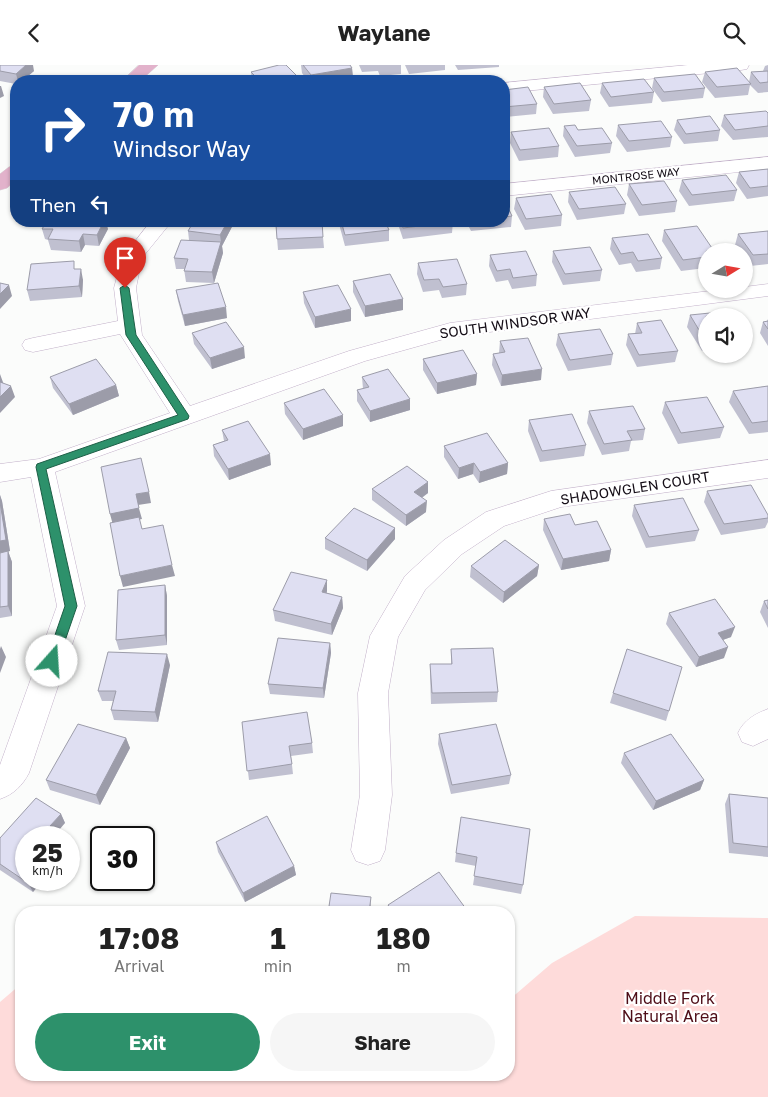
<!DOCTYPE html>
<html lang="en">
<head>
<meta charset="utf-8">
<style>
  :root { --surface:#fff; --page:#f6f6f6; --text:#222; --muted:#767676; --accent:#2d916b }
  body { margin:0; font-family:"Golos Text",sans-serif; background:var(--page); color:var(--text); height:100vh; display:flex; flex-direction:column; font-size:19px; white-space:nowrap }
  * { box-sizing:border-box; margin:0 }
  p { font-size:16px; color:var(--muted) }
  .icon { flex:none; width:28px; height:28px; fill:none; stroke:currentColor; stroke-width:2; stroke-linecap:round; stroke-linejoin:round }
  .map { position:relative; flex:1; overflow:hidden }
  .side { position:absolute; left:15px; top:841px; width:500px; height:175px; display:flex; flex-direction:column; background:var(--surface); border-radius:20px; box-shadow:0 1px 4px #0004 }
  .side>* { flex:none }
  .top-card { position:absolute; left:10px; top:10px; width:500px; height:152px; border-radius:20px; box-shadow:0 1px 4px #0004; background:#1a4fa0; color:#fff; overflow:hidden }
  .needle { width:32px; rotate:79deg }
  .controls { position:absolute; left:698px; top:178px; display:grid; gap:10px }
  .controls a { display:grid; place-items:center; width:55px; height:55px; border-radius:50%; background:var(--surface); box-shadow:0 1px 4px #0004; font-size:25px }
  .speed { position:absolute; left:15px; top:761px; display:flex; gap:10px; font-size:25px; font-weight:700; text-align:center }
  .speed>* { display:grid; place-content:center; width:65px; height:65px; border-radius:50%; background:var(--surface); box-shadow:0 1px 4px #0004; line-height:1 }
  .speed small { font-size:12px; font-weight:400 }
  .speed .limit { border:2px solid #111; border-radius:8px; background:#fff; color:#111 }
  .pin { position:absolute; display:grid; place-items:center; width:42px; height:42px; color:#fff; margin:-51px -21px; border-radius:50% 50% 50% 0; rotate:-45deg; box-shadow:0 0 5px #0007 }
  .pin .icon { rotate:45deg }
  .me { position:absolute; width:55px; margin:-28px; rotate:19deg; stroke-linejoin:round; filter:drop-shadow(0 0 4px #0008) }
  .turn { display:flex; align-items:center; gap:18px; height:105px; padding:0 20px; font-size:22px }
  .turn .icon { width:65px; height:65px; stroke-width:2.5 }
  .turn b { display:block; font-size:35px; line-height:42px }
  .then { display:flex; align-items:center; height:48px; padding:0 20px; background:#0003; gap:10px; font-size:19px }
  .eta { display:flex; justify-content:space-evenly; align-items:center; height:85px; text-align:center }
  .eta b { font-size:30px; font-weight:700; line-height:35px }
  .cta { display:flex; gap:10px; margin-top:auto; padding:10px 20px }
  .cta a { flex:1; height:58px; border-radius:30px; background:var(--accent); color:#fff; font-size:20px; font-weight:700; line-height:58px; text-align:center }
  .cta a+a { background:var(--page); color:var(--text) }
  header { display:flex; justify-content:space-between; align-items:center; height:65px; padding:0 20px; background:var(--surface); font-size:22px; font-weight:700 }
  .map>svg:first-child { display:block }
</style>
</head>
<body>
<header><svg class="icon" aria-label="back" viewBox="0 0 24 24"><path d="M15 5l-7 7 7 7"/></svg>Waylane<svg class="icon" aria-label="search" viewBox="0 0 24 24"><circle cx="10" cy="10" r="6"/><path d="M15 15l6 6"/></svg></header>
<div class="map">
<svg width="768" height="1032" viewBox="0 0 768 1032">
  <rect width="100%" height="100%" fill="#fbfcfb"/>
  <path fill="#fedbda" d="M635,851L768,853V1032H0V937L21,919V1010H509V935L552,898Z"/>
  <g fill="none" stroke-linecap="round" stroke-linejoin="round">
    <g stroke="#c2b0c9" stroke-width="1">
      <path id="minor" d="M688,0H749L747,4L741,5L504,28V18Z
        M768,92V104L504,131V119Z
        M151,156H172L142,193L136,223L142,270L190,341L349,286L450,258L726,224H744V222L768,219V231L451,272L365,296L55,407L85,541L29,708C22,721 14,729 0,734V700L57,541L31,412L0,417V399L39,394L170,348L120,269L33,287L25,285L22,280L25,275L33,273L118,256L114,223L122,193Z
        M768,395V413L561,442L504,461L462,489L425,525L398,572L388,628L392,730L385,785L380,796L368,800L356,796L351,785L360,730L358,628L370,571L405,511L444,475L486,447L551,426Z
        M768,644V674L753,681L742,677L738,668C744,655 755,649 768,644Z"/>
    </g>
    <g stroke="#d9d8da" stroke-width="1">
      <path id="major" d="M139,0H158L140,16H122Z
        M16,100V115L7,123L0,125V109L9,102Z"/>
    </g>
    <use href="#minor" fill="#fff" fill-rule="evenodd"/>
    <use href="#major" fill="#e2b2cb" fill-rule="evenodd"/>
  </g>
  <path fill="#c0c0d0" d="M0,0L34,6L22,16H16V19L0,16Z
    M301,0H350L352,3L353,13L335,16H308L302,8Z
    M359,0H401V9L380,11L378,6L362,7Z
    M405,0H445V5L409,9Z
    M455,0H499V2L458,5Z
    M768,0V27L758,28L750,20L748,30L715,33L702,17L705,7L749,17L751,7L763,6L765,1Z
    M251,7L300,16H252Z
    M654,13L705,23L703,33L662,37L652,23Z
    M602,18L654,27L652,38L609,42L600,28Z
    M544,22L591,35L589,46L553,49L543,32Z
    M504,25L537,39L536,49L504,52Z
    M768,48V72L733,75L721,61L724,50Z
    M677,55L720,65L718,76L684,79L674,65Z
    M618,60L672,72L670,82L627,87L616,71Z
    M564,61L612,78L610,88L575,92L563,71Z
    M511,67L559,81L558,92L519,96L510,78Z
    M504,80L507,87L506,98H504Z
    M768,104V131L747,134L736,118L739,107Z
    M682,115L737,125L734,136L689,141L679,126Z
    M629,119L677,136L675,147L639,151L627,130Z
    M569,127L626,139L624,149L577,155L568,137Z
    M516,133L562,150L561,161L525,165L514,144Z
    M504,134L512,151L511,162L471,166L466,156H504Z
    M235,156L222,181L223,188L214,218L186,217L184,204H176L174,193L189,175L188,166Z
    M338,156H385L389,165V176L345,181L339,159Z
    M397,156H453L452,168L403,174Z
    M298,159L323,172L324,183L278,185L276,160Z
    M42,164H108L99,181L85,180L81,187L51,185L48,175L45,174Z
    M664,165L706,186V203L681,206L662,176Z
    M768,166V199L750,201L744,192V186H740L735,180L738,169Z
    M612,173L662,193L660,204L636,207L631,198L619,200L610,184Z
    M553,186L602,205L600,216L563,220L552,197Z
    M490,190L537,210L536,221L512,224L508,215L496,217L489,201Z
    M418,198L467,219L466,230L442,233L439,225L423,227L417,209Z
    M76,204L83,215L82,232L30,236L27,225Z
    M353,216L403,234V245L365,252L353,227Z
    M176,225L227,253L185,261L178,236Z
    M303,227L351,256L315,263L304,238Z
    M690,250L706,251V285L702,286L687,262Z
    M768,254V281L760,268L763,257L767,256Z
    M637,258L678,286L675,297L637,302L626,280L628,269H635Z
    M192,268L245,293L212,304L194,279Z
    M558,269L613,289L611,300L568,306L556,280Z
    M500,276L541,315L501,321L492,300L493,289L499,288Z
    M423,294L477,309L476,320L437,329L423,305Z
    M50,312L116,320L119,331L73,350L53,323Z
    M362,312L410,345L370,357L357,336V325L363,324Z
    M768,321V367L749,369L729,337L733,326Z
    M665,337L724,362L720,373L678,379L662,348Z
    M284,338L343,361L303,375L285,349Z
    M589,346L645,364L643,375L631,376L629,386L602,390L587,358Z
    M529,355L586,380L584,391L540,397L528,366Z
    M222,365L271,400L229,415L214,391L213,380L224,376Z
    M444,381L508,398L507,409L479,418L473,409L458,414L444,392Z
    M428,417V428L422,433L426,447L406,461L372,435V424Z
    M707,426L768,450V457L765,463L721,470L704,437Z
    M0,430L2,436L10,486L3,487L8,486L12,497V551L0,553Z
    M634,440L699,465L695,476L646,483L632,451Z
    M544,454L575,460L611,485L609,496L561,505L543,465Z
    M395,463V474L367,506L325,484V473Z
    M539,500L537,511L503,538L470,512L471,501Z
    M327,515V528L342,532L343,543L332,570L275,556L273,545Z
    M165,520L167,531V580L119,585L116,575Z
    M768,535V563L760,547L764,536Z
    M669,548L731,572L723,575L724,593L696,602L666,559Z
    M330,578L331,588L324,633L270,629L268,619Z
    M451,584L498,627L497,637L431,639L430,610V599H451Z
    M170,600L158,657L114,655L111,645L113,636H102L98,626Z
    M613,628L669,646L666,656L610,638Z
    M242,657L312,678L313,688L291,691L293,709L249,715Z
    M439,669L511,710L509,719L451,729L438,679Z
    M126,673L130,683L100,740L50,725L46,715Z
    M624,688L704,715L700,725L653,745L621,698Z
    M729,729L768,733V792L729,788L725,739Z
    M61,749L65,758L26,772L43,815L33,827L0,805V773Z
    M530,764L523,820L521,829L473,820L476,801L455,797L456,788Z
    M216,777L294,801L296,810L245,837L218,787Z
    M388,840L469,848H388Z"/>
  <path fill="#9c9ca9" d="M26,0H33L34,6L22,16H18L16,9Z
    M352,3L353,13L335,16H312L311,10Z
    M299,13L300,16H287Z
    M0,21H1L4,31L0,33Z
    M104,156H106L108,164L99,181L97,170Z
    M228,156H235L222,181L223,188L214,218L212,207L221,177L220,170Z
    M83,169L85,180L81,187L79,176Z
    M81,204L83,215L82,232L79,221Z
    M9,220L12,231L0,244V229Z
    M403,234V245L365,252V241Z
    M226,242L227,253L185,261L183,250Z
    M351,244V256L315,263V252Z
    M244,282L245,293L212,304L210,293Z
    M542,304L541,315L501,321L502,310Z
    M0,309L4,320L0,324Z
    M477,309L476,320L437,329V318Z
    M116,320L119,331L73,350L69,339Z
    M11,321L15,332L0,348V332Z
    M410,334V345L370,357V346Z
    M343,350V361L303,375V364Z
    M270,389L271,400L229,415L228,404Z
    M474,398L473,409L458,414L459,403Z
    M508,398L507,409L479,418L480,407Z
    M428,417V428L414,438V427Z
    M149,427L151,438L138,440L142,454L113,460L110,449L136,429Z
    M0,430L2,436L10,486L0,488Z
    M427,436L426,447L406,461V450Z
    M395,463V474L367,506V495Z
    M611,485L609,496L561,505L563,494Z
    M8,486L12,497V551L8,541Z
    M172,500L175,511L123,522L120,511Z
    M539,500L537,511L503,538L504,527Z
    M327,515V526L322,538V527Z
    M165,520L167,531V580L165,570Z
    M342,532L343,543L332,570L331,559Z
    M735,562L731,572L714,578L718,568Z
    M330,578L331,588L324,633L323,623Z
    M1,581L6,592L0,608V584Z
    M728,582L724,593L696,602L699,592Z
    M167,589L170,600L158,657L155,647Z
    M126,673L130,683L100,740L96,730Z
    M704,715L700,725L653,745L656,736Z
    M61,749L65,758L54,771L50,761Z
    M69,775L72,782L69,785Z
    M294,801L296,810L245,837L243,828Z
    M31,815H43L33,827L28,818Z
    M371,832L370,848H369Z"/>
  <path fill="#dfdff2" stroke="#9c9ca9" d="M0,0H26L16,9L0,6Z
    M279,0H286L299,13L287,16H260L251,7Z
    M303,0H350L352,3L311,10Z
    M737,3L751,19L717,22L705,7Z
    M768,6V17L760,18L751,7Z
    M695,9L705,23L664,27L654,13Z
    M230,13L235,16H223Z
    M644,14L654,27L611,32L602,18Z
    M580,18L591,35L554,39L544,22Z
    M528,22L537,39L504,42V30H507L504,25Z
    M766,46L768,48V61L735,65L724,50Z
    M710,51L720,65L686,69L677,55Z
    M661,56L672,72L629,76L618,60Z
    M575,60L578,65L602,63L612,78L577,81L564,61Z
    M549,63L559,81L520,85L511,67Z
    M504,80L507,87H504Z
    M768,104V121L750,123L739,107Z
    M726,110L737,125L692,130L682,115Z
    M664,116L677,136L642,140L629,119Z
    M615,122L626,139L579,144L569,127Z
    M551,129L562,150L526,154L516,133Z
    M504,134L512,151L504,152Z
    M47,156H104L97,170L83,169L79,176L48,174L53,164H42Z
    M194,156H228L220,170L188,166Z
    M297,156H322L323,172L277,174L276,160L298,159Z
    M341,156H385L389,165L345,170Z
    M401,156H453V157L403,163Z
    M697,161L714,186H706V192L683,195L664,165Z
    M768,166V189L753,190L738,169Z
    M648,169L662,193L638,196L633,187L621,189L612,173Z
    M181,175L221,177L212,207L184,206L188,194L174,193Z
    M590,182L602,205L565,209L553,186Z
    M526,186L537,210L513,213L510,204L497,206L490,190Z
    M457,194L467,219L443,222L439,214L424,215L418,198Z
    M74,196V204H81L79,221L27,225L31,199Z
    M390,209L403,234L365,241L353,216Z
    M0,218L9,220L0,229Z
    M218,218L226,242L183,250L176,225Z
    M338,220L351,244L315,252L303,227Z
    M730,246L733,251H706V275H705L690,250Z
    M661,255L678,286L639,290L628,269L642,268L637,258Z
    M768,256V264L763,257Z
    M226,257L244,282L210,293L192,268Z
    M600,264L613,289L570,295L558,269Z
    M528,273L542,304L502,310L493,289L505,287L500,276Z
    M463,285L477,309L437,318L423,294Z
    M96,294L116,320L69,339L50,312Z
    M388,304L410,334L370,346L357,325L369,322L362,312Z
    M0,317L11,321L0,332Z
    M768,321V356L752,358L733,326Z
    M324,324L343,350L303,364L284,338Z
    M707,332L724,362L681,368L665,337Z
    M633,341L645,364L627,366L632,375L604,379L589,346Z
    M572,349L586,380L542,386L529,355Z
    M248,356L270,389L228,404L213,380L228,375L222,365Z
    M487,368L508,398L480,407L474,398L459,403L444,381Z
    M141,393L149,427L136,429L139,443L110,449L101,402Z
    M407,401L428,417L414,427L427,436L406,450L372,424Z
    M751,420L768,450V453L724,459L707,426Z
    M683,433L699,465L649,472L634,440Z
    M0,437L6,475L0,476Z
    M354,443L395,463L367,495L325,473Z
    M570,449L575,460L597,456L611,485L563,494L544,454Z
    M139,452L142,464L163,460L172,500L120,511L110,458Z
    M505,475L539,500L504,527L471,501Z
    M8,486V541L0,542V488Z
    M291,507L327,515L322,527L342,532L331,559L273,545Z
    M165,520V570L116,575L118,525Z
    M715,534L735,562L718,568L728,582L699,592L669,548Z
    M768,535V544L764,536Z
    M278,573L330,578L323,623L268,619Z
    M493,583L498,627L432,628L430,599H452L451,584Z
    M627,584L682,602L669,646L613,628Z
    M108,587L167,589L155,647L111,645L116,626H98Z
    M307,647L312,678L289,681L292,699L247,706L242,657Z
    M78,659L126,673L96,730L46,715Z
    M496,659L511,710L452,720L439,669Z
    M671,669L704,715L656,736L624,688Z
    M729,729L768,733V782L733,778Z
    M36,733L61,749L50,761L67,772H26V815H31L28,818L0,799V773Z
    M267,751L294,801L243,828L216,777Z
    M461,752L530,764L523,820L474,811L477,792L456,788Z
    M439,807L469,848H393L388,840Z
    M331,828L371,832L369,848H328Z
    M303,846L316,848H303Z"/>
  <path fill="#2d916b" stroke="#1d5e46" d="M125,220L129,223L136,270L189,351L188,354L46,404L77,541L58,596L56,600H48L46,596L65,541L36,402L37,399L178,350L126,270L120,223Z"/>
  <g text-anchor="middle" stroke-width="4.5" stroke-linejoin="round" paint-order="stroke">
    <g font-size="11" fill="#140d16" stroke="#fff">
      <text transform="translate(636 111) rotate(-6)" y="4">MONTROSE WAY</text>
    </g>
    <g font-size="14" fill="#140d16" stroke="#fff">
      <text transform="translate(515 258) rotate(-8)" y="5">SOUTH WINDSOR WAY</text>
      <text transform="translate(635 423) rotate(-9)" y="5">SHADOWGLEN COURT</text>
    </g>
    <g font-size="16" fill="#4e0d17" stroke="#fff">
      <text x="670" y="939">Middle Fork<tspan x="670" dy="18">Natural Area</tspan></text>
    </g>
  </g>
</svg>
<div class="controls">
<a><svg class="needle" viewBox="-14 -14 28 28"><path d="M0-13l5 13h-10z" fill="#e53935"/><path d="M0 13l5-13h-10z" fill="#767676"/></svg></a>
<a><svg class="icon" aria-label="sound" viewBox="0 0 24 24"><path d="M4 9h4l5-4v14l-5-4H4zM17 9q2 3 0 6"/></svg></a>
</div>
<div class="speed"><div>25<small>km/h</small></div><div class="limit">30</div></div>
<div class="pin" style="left:125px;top:223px;background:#d93025"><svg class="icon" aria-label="arrive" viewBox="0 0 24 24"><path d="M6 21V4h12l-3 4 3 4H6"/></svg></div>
<svg class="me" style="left:52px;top:596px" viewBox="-20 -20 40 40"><circle r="19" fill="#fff"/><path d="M0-13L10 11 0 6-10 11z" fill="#2d916b"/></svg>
<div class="top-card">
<div class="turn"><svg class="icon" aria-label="right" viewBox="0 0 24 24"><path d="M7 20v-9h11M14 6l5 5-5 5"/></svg><div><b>70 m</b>Windsor Way</div></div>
<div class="then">Then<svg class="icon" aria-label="left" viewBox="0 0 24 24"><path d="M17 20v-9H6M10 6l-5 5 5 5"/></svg></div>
</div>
<section class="side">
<div class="eta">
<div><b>17:08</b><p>Arrival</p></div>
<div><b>1</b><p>min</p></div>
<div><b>180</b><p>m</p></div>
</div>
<div class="cta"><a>Exit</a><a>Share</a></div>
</section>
</div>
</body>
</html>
